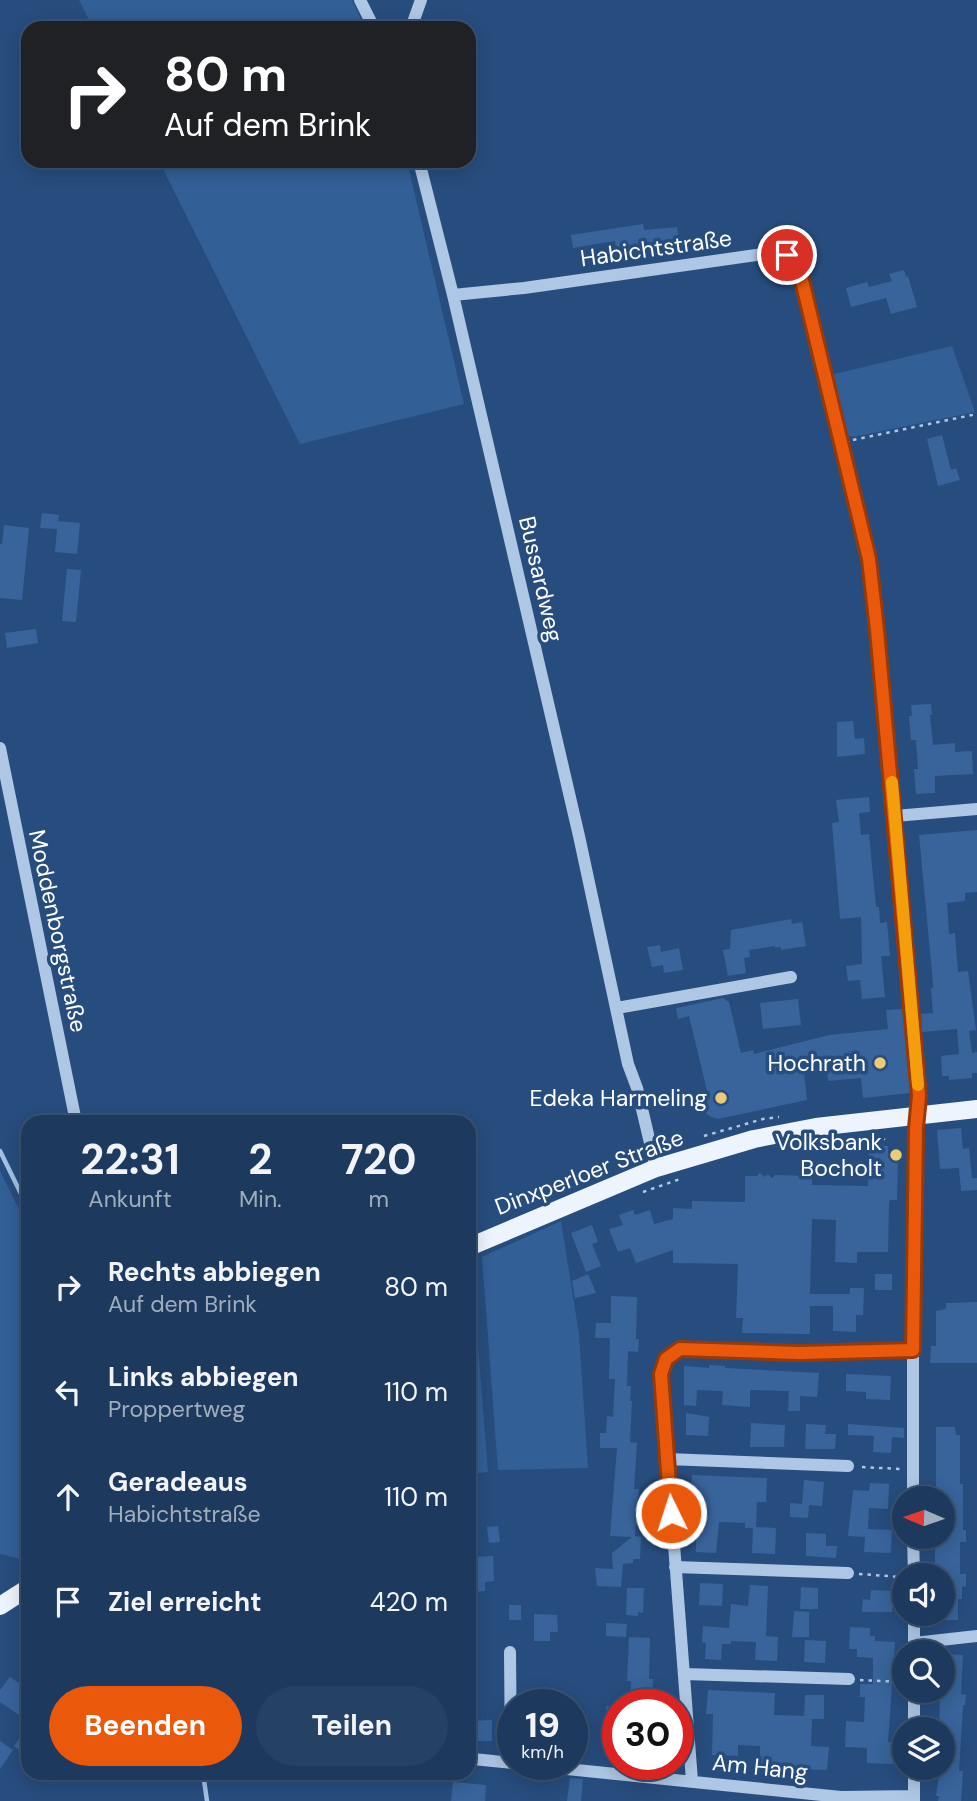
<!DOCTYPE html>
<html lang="de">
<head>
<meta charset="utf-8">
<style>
  :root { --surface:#1d3a5e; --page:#254164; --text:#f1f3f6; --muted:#a0adbc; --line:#3b5473; --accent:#ea580c }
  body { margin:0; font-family:"DM Sans",sans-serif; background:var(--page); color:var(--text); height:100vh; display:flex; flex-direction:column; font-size:26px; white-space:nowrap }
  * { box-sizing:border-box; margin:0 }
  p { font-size:23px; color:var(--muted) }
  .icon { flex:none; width:38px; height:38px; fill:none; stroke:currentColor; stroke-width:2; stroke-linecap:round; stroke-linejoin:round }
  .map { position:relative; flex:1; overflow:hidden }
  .side { position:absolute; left:21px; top:1115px; width:455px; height:665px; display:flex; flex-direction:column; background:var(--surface); border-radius:21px; box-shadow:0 4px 18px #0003,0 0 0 2px var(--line) }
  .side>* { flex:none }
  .guide { position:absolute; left:21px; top:21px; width:455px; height:147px; border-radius:21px; box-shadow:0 4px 18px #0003,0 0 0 2px var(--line); background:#202124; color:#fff; overflow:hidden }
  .needle { width:46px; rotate:272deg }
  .buttons { position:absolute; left:892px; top:1486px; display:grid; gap:14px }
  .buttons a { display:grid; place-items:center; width:63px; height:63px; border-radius:50%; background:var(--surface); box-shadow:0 4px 18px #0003,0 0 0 2px var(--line); font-size:35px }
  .speed { position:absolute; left:497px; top:1689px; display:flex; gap:14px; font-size:35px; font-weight:700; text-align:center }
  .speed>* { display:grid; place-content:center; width:91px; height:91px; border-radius:50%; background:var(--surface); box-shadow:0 4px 18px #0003,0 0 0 2px var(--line); line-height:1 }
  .speed small { font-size:18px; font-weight:400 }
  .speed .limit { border:10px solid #d22; background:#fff; color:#111 }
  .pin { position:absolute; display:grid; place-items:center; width:60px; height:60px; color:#fff; margin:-30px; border:4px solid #fff; border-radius:50%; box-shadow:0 2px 7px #0007 }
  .me { position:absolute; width:77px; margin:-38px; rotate:356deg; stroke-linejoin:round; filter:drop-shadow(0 0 5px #0008) }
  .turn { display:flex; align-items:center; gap:24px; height:147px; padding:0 28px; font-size:32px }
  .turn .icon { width:91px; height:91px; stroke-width:2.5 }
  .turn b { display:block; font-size:49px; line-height:60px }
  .eta { display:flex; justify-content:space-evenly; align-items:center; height:119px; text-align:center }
  .eta b { font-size:42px; font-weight:700; line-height:49px }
  .action { display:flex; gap:14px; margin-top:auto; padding:14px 28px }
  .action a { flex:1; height:80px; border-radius:42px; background:var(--accent); color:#fff; font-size:28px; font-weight:700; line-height:80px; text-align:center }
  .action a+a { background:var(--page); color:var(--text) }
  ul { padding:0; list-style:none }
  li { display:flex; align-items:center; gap:21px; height:105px; padding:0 28px }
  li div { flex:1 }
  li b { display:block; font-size:26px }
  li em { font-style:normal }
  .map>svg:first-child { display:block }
</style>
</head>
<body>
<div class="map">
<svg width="977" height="1801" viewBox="0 0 977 1801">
  <rect width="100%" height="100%" fill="#274d7e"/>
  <path fill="#325f96" d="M79,0H352L365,28H93Z
    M159,161H407L464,404L300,444Z
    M952,346L975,412L853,437L844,434L830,375Z
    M0,1171L28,1227V1554L21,1559L0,1554Z
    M561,1221L579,1334L588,1468L498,1470L482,1257Z
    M472,1269L488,1472L469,1474V1270Z"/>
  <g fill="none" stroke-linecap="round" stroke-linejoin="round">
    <path stroke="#a2c1e5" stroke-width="4.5" d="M0,1151L28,1208
      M203,1773L207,1801"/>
  </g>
  <path fill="#38649b" d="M643,224L644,230L677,227L681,250L662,253L661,248L617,254L615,241L573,248L571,235Z
    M904,270L906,277L908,276L917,307L891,314L886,298L851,307L846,288L867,282L869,287L892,281L889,274Z
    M942,435L951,470L956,468L960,480L938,486L927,439Z
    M42,513L59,515L58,521L80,523L77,554L55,552L57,529L40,528Z
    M4,525L29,528L22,600L0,598V544H2Z
    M67,569L81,570L76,622L62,621Z
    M36,629L38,643L7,648L5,633Z
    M931,704L932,715H930L933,745L955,743V752L972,751L973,774L935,776V793L916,794L914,769H918L916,740H911L909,716H912L911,705Z
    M853,721L855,739L864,738L865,754L837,757V722Z
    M869,797L870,812L859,813L861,835L869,834L876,907H879L880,923L887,922L890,956H881L885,997L862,999L860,980L848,981L846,966L862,964L861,917L840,919L832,823L839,822L836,800Z
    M977,830V892L965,893V901L947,903L949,934L955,933L958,972L968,971L976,1030L969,1031L972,1053L977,1052V1073H972V1078L949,1080V1076H942L941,1056L959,1054L957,1029L922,1032L921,1014L933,1013L931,989L933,988V983L919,835Z
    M791,919L792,924L802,922L806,946L781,950V947L775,948V946L749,950L750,957L744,958L746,973L728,976L723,950L730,949L731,930Z
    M660,945L661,952L679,948L683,970L664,973L663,965L652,967L647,947Z
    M723,998L729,1002L741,1053L753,1050L754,1054L829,1035L888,1029L886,1010L903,1009L910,1093L863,1098L861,1078L828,1081L826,1062L803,1064L807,1100L718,1119L709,1116L695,1102L709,1099L689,1016L678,1019L676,1008Z
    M798,999L801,1025L763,1029L760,1003Z
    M961,1128L963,1149L969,1148L972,1178H977V1190L961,1191L959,1168L940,1169L937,1130Z
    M869,1146H888V1157H898L897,1200H890L889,1203L888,1252H857V1263L835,1262L836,1220L812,1219L810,1294H850V1288H864L863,1315H856V1332L833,1331V1306H810V1334L742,1333L743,1318H736L738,1264L673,1263V1250L636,1263L630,1248L618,1252L609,1229L623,1225L619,1215L633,1210L635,1215L650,1210L654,1224L673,1219V1208L692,1209V1201L745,1202V1176H757L760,1173L765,1177L768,1174L772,1178L775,1175L812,1176V1185L868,1186Z
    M592,1225L598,1242L592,1244L601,1266L586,1272L571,1233Z
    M588,1274L596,1293L575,1298L572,1281Z
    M875,1274H892V1290H875Z
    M611,1296L637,1297L636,1339H639L638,1352L628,1351L627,1386H631L630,1401H632L630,1442L637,1443L634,1489H639L635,1536L641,1537L640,1559H633V1563L623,1564L621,1587L597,1586L595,1568L613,1569L612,1553L632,1537L610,1536L617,1448H600V1433H606L607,1416L613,1417L615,1379H609L610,1338H595L596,1323H611Z
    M977,1302V1363H930L931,1346H936V1311L946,1309V1303Z
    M709,1365L725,1366V1368L819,1373L817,1397L800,1396V1411H788L789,1391L750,1390V1407L722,1405L723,1391L697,1390L696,1406L684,1405V1366L709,1368Z
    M846,1374L891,1376L890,1400L866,1399V1392L846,1391Z
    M686,1413L709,1417L708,1436L686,1435Z
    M751,1423L785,1425L784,1447H750Z
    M806,1424L826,1425L825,1434H836L835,1449H805Z
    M848,1424L904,1428V1438L892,1437L891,1453L873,1452L874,1436L848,1435Z
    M936,1427H955L956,1435H960V1484H963V1530H966V1542H960V1574H966V1586L962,1587V1599H958V1620H943V1575H935V1542H943V1498H936Z
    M692,1475L767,1478L766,1502H757L756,1527L776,1528L775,1554L752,1553L753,1528H745V1523L719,1522L716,1553L696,1552V1513H690Z
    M804,1480L824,1482L822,1506L809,1505L808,1518L790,1517V1503L802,1504Z
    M870,1483L889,1484L888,1509L869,1508L868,1529L892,1530L891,1553L864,1552L865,1537L848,1536L853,1490L869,1491Z
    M498,1526L500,1542L489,1543L487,1527Z
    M806,1533L826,1534V1546H837L836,1558L806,1556Z
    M493,1556L494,1581L485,1582V1591L474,1592L472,1557Z
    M700,1583L723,1584L722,1606L699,1605Z
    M750,1585L768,1586L766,1636L778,1637L777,1661L755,1660L756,1642L731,1641V1644H722L721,1660L705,1659L706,1643L702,1642L703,1626L729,1628L731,1604L748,1606Z
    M801,1587L818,1588V1609H800Z
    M627,1588H644L643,1613L638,1612V1616L626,1615Z
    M871,1590L893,1591L892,1612H862L863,1599L870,1600Z
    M509,1605H521V1620H509Z
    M794,1611L809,1612V1637H792Z
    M534,1614L557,1615L558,1632H550V1641H534Z
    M606,1623L627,1624L626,1637L606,1636Z
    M850,1627L870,1628V1636H875V1641L895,1642L888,1742H894L893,1764L867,1763V1748L845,1747L846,1721L864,1722L865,1697H860V1684H873V1658L857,1657V1649H849Z
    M629,1637L650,1638L649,1679H653L652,1704H630L631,1681H627Z
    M805,1640L826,1641L825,1663L804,1662Z
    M943,1654L963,1655L961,1694L966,1695L965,1705H963L959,1771H963L961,1801H938L939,1796H936L940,1769L943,1770V1729H939L940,1690H943Z
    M10,1677L28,1689V1721L0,1702V1690Z
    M708,1690L775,1693L774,1715L804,1716L805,1695H824V1719H812L811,1746L829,1747L827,1770L760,1768V1746L738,1745V1756L712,1755L713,1714H706Z
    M606,1706L618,1707L616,1746H609Z
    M492,1720V1741H469V1721Z
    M28,1725V1757L14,1746Z
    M0,1741L13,1750L0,1769Z
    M570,1778L583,1779L581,1801H567Z
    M453,1782L486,1785L485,1801H451Z"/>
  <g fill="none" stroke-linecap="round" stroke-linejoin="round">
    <path stroke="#aec7e5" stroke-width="2.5" stroke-dasharray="3.5 5" stroke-linecap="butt" d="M853,440L977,414
      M704,1136L763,1119L779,1117
      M797,1148L884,1139L886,1136
      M570,1187L592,1176
      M643,1192L683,1178
      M862,1467L900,1469
      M859,1574L901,1577
      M860,1680L905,1682"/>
    <path stroke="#aec7e5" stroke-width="12" d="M360,0L374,28
      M411,28L421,0
      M419,161L453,295L579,836L628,1064L637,1088L656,1168
      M453,295L524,288L770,253L787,255L799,268L869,559L895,816L919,1095L916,1128L913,1350V1498
      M0,748L76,1122
      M895,816L977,809
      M617,1008L791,977
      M667,1459L848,1466
      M913,1536L914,1575
      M675,1567L848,1573
      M914,1614V1652
      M914,1643L977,1636
      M510,1652L511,1763
      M684,1674L849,1679
      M914,1690V1729
      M473,1759L513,1763
      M518,1764L841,1797L914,1796
      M914,1768V1801
      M692,1781L661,1374L666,1359L680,1349L799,1353L913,1350"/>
    <path stroke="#eef4fd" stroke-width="18" d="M469,1247L656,1168L754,1139L816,1127L977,1109
      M0,1606L28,1588"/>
  </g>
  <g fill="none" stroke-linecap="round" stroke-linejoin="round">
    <g stroke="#983908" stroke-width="18">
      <path id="route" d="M671,1513L661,1374L666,1359L680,1349L799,1353L913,1350L916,1128L919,1096L877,630L869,559L799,268L787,255"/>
    </g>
    <use href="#route" stroke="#ea580c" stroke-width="12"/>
    <path stroke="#f59e0b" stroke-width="12" d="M892,782L918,1085"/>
  </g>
  <g fill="#edca74" stroke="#274d7e" stroke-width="2.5">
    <circle cx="880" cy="1063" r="7"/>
    <circle cx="721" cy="1098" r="7"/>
    <circle cx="896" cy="1155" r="7"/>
  </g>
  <g text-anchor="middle" stroke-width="7" stroke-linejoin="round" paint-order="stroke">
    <g font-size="23" fill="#fff" stroke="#274d7e">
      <text transform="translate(656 248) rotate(-8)" y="8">Habichtstraße</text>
      <text transform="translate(541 579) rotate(77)" y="8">Bussardweg</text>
      <text transform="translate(58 931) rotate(78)" y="8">Moddenborgstraße</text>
      <text transform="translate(589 1172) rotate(-21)" y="8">Dinxperloer Straße</text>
      <text transform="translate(760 1767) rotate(6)" y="8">Am Hang</text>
    </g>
    <g font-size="23" fill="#fff" stroke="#274d7e" text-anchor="end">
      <text x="866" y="1071">Hochrath</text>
      <text x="707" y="1106">Edeka Harmeling</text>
      <text x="882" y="1150">Volksbank<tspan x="882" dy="26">Bocholt</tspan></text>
    </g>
  </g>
</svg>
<div class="buttons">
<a><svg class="needle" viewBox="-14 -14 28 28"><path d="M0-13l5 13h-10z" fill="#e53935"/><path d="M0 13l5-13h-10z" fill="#a0adbc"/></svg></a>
<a><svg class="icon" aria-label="sound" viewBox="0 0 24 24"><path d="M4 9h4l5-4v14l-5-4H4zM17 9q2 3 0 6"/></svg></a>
<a><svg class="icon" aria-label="search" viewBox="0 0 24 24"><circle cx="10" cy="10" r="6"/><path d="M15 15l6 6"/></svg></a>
<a><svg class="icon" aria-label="layers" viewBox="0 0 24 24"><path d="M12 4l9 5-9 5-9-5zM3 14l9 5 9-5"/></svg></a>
</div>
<div class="speed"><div>19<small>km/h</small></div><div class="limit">30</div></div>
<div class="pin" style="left:787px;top:255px;background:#d93025"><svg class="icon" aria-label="arrive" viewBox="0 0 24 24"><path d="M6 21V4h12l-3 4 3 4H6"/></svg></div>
<svg class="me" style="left:671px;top:1513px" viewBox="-20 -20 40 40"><circle r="17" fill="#ea580c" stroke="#fff" stroke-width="3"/><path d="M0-11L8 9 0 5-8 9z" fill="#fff"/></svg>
<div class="guide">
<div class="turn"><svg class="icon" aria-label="right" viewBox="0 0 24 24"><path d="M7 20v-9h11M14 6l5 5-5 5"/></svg><div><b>80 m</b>Auf dem Brink</div></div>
</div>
<section class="side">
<div class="eta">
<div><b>22:31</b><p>Ankunft</p></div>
<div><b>2</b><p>Min.</p></div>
<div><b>720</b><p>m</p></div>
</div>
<ul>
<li><svg class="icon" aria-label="right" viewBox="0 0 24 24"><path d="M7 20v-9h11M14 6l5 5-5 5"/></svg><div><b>Rechts abbiegen</b><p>Auf dem Brink</p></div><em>80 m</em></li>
<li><svg class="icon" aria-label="left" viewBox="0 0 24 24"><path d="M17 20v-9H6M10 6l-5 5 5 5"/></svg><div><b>Links abbiegen</b><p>Proppertweg</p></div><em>110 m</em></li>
<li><svg class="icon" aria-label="ahead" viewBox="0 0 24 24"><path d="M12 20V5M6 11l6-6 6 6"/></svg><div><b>Geradeaus</b><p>Habichtstraße</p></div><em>110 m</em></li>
<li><svg class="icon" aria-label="arrive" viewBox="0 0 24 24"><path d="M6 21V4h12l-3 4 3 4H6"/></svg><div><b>Ziel erreicht</b></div><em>420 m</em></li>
</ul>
<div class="action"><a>Beenden</a><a>Teilen</a></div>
</section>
</div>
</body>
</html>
